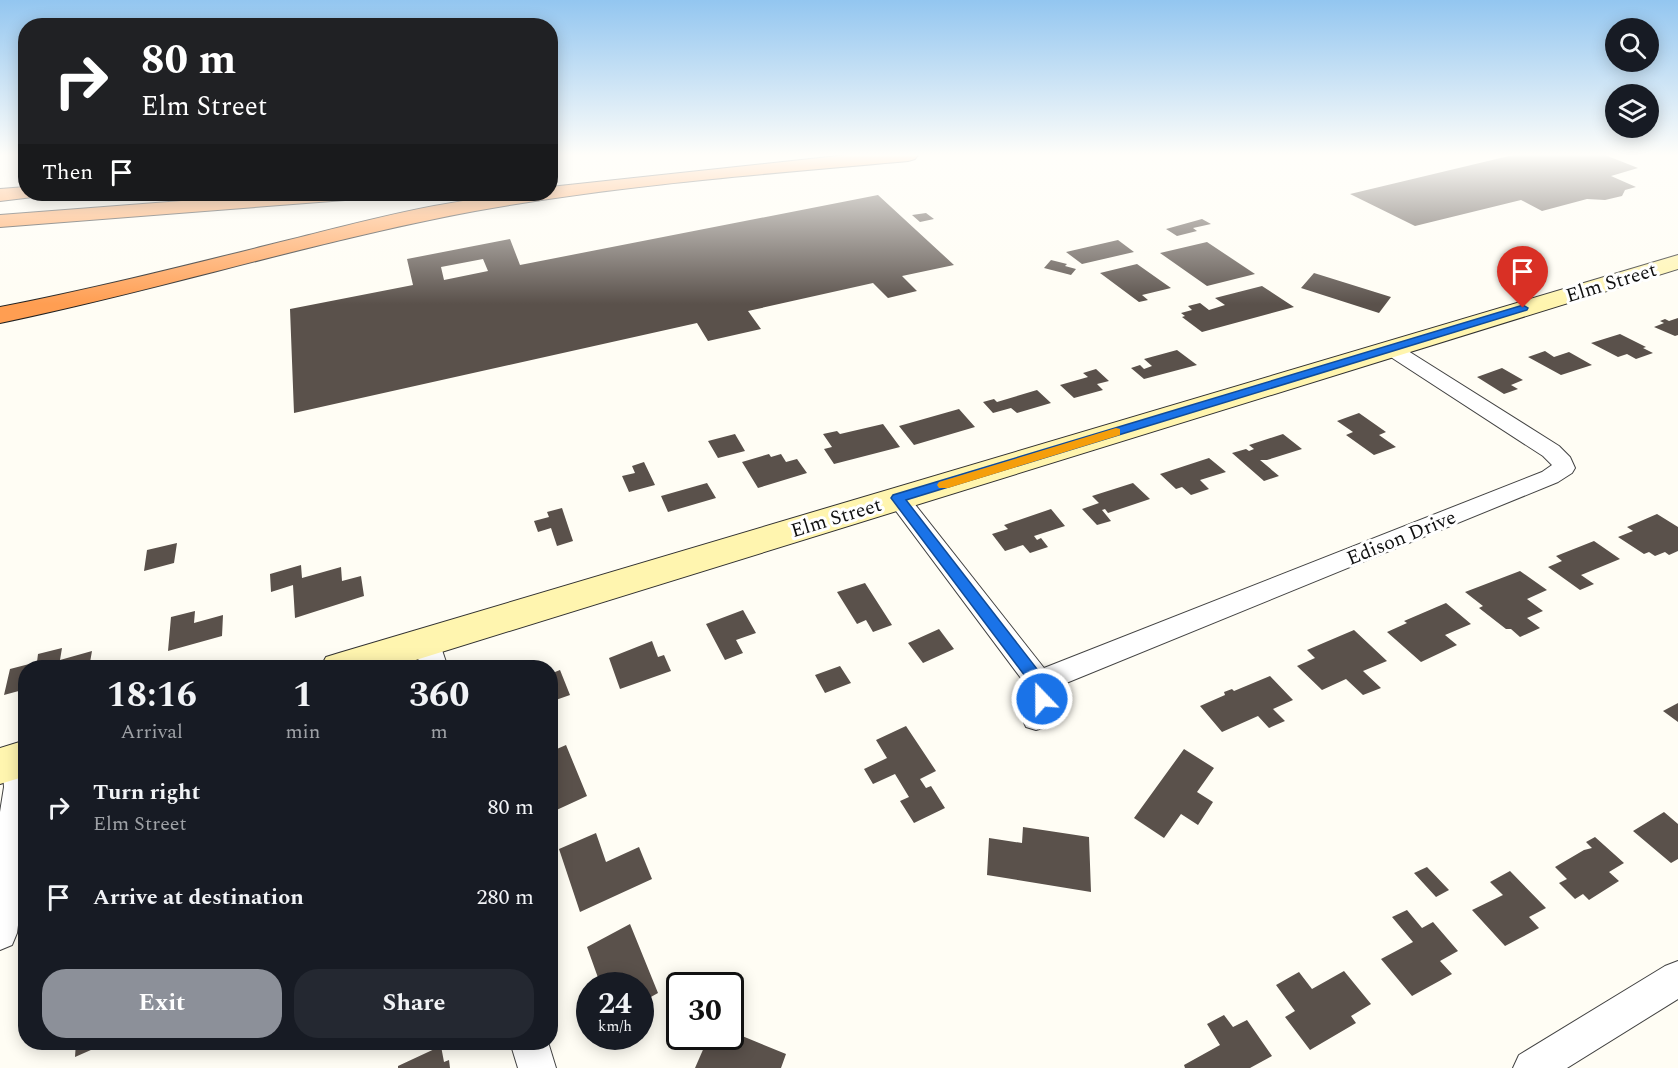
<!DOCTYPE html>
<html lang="en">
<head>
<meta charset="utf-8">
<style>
  :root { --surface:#171b24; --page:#242831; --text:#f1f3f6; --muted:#9ea1a6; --accent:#8c9099 }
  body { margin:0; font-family:Spectral,serif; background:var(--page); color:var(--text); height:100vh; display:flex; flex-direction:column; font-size:22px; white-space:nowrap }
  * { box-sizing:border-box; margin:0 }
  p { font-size:20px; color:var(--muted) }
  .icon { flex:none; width:33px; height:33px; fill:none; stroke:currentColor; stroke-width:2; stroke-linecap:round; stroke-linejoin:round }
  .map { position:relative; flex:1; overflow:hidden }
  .side { position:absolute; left:18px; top:660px; width:540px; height:390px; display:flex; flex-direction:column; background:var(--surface); border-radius:24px; box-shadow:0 3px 15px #0003 }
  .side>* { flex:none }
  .banner { position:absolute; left:18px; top:18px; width:540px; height:183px; border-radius:24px; box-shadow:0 3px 15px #0003; background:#202124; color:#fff; overflow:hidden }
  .fabs { position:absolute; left:1605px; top:18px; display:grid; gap:12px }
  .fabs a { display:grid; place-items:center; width:54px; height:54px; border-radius:50%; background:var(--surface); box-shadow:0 3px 15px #0003; font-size:30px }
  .speed { position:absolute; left:576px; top:972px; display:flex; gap:12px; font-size:30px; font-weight:700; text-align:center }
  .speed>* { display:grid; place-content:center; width:78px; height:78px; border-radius:50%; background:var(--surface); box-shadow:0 3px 15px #0003; line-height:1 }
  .speed small { font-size:15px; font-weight:400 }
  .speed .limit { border:3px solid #111; border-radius:9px; background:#fff; color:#111 }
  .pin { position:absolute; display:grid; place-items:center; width:51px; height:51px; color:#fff; margin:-62px -26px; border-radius:50% 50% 50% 0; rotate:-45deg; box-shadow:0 0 6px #0007 }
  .pin .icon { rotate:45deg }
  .me { position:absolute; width:66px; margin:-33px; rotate:338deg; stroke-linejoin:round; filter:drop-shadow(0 0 4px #0008) }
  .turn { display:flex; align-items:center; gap:21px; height:126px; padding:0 24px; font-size:27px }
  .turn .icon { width:78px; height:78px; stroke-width:2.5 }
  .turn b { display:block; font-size:42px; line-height:51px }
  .then { display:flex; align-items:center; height:57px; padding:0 24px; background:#0003; gap:12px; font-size:22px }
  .eta { display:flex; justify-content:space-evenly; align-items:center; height:102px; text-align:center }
  .eta b { font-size:36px; font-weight:700; line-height:42px }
  .button { display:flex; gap:12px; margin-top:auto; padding:12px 24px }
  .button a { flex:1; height:69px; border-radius:24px; background:var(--accent); color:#fff; font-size:24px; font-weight:700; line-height:69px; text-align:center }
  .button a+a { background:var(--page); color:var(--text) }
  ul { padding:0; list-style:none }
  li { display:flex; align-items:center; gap:18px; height:90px; padding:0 24px }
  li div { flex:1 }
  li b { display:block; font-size:22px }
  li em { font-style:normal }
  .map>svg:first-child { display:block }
</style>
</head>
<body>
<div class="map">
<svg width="1678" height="1068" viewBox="0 0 1678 1068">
  <rect width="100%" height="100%" fill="#fffdf4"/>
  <path fill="#5a514b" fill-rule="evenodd" d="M1513,155H1605L1638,168L1611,176L1636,187L1625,190L1622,196L1605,200L1587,199L1542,211L1521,200L1415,226L1350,194Z
    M878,195L954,265L902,276L917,291L888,298L873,283L748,311L761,329L708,341L697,323L294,413L290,309L413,285L407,259L510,239L520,265ZM483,259L488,271L444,280L441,267Z
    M926,213L934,219L920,222L912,215Z
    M1202,219L1211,224L1193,228L1197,231L1177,236L1166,229Z
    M1118,240L1134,252L1082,264L1066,252Z
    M1207,242L1255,274L1207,286L1160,253Z
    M1051,260L1067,264L1065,266L1076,269L1071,275L1044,268Z
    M1137,264L1171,288L1142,295L1148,300L1139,302L1100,273Z
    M1314,273L1391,297L1379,313L1301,288Z
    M1262,286L1294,307L1202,332L1182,317L1185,316L1181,313L1192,310L1188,306L1200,303L1209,310L1225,305L1215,298Z
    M1678,318V335L1675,336L1654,327L1664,323L1660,321L1665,319L1669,321Z
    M1620,334L1646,347L1643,348L1653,353L1636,359L1627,354L1618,357L1591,343Z
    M1177,350L1197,365L1144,379L1131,368L1140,365L1144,369L1152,366L1144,359Z
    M1545,351L1554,357L1569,352L1592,365L1561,375L1528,357Z
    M1502,368L1523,380L1511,385L1518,389L1504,394L1477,377Z
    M1096,369L1109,381L1097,384L1103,390L1074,398L1060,385L1088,377L1083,373Z
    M1037,390L1051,403L1017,413L1011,408L993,413L983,402L994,399L997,402Z
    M959,409L975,427L914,445L899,426Z
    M1359,413L1386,432L1379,435L1396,447L1374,455L1346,435L1353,432L1337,421Z
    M883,424L900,447L834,464L824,449L832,447L823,434L837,431L840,434Z
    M735,434L745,451L718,458L708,441Z
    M1283,434L1302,449L1267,460H1260L1279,476L1264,481L1232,453L1246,449L1249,451L1254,449L1249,445Z
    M769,454L771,457L781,454L786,462L797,459L807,473L758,488L742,462Z
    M1209,458L1226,472L1200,480L1209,489L1191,495L1182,487L1176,489L1160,474Z
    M644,462L655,485L629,492L622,476L635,473L632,466Z
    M707,483L716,498L668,512L661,496Z
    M1133,483L1150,499L1108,513L1105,509L1102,510L1111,521L1097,525L1082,509L1099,503L1092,496Z
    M562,508L573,541L557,546L551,528L538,532L534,521L549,517L547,512Z
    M1051,509L1065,526L1034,536L1037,540L1041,538L1048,547L1030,553L1023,545L1005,551L992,534L1008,529L1004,525Z
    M1657,514L1678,527V551L1669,555L1665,552L1655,556L1649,552L1644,554L1618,537L1633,531L1627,527Z
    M1594,541L1620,559L1581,575L1594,584L1580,590L1548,567L1562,561L1556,556Z
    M177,543L174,563L144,571L147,550Z
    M301,565L302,578L341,567L342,581L361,576L364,596L295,618L293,585L271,592L270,574Z
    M1520,571L1547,590L1527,599L1543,611L1527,618L1540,628L1520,637L1511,629H1506L1479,608L1483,606L1465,592Z
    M865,583L892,625L873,632L866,620L857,624L837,592Z
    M1446,603L1471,624L1445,635L1457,645L1421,662L1387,632L1407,623L1404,621Z
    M743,610L756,633L736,640L743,653L725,660L706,624Z
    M195,611L194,623L223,615L222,636L168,651L171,617Z
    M939,629L954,649L923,663L908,643Z
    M1354,630L1387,661L1363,671L1381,688L1363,695L1346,679L1322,690L1297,666L1315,658L1307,650Z
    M652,641L658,657L664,655L671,671L620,689L609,658Z
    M62,648L60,660L92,651L89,668H26V689L4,695L10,669L37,662L38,654Z
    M840,666L851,683L825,693L815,675Z
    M560,670L570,695L550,702V674Z
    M1270,676L1293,700L1273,709L1285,721L1269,728L1258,716L1222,732L1200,706L1225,695L1224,692L1232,689L1234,691Z
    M1678,703V722L1663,711Z
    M906,726L936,771L920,779L926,788L931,786L945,808L914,823L900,801L909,797L895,774L873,784L864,769L887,758L876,740Z
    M566,745L587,796L550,813V752Z
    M1184,749L1214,768L1197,792L1213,802L1198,825L1181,814L1164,838L1134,818Z
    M1664,812L1678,824V859L1671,863L1633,831Z
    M1023,827L1089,837L1091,892L987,875L989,838L1022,843Z
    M596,833L606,862L639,847L652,879L580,912L559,849Z
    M1595,837L1624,863L1609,872L1619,881L1589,900L1583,894L1575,899L1559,883L1567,879L1555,867L1584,850L1592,848L1586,842Z
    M1427,867L1449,890L1436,897L1414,873Z
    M1510,871L1546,908L1529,917L1539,928L1505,946L1472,910L1503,895L1490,882Z
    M1407,910L1422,928L1433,922L1458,951L1440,961L1452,974L1412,996L1381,959L1413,942L1392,917Z
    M630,924L658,993L640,1003V986H601L587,947Z
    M1344,971L1371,1004L1351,1016L1356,1023L1310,1050L1285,1017L1295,1011L1276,985L1299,972L1312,989Z
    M1224,1015L1233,1027L1247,1020L1272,1056L1250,1068H1185L1184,1065L1220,1045L1207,1024Z
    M730,1031L786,1054L781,1068H695L709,1036H730Z
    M76,1042H109L75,1057Z
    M441,1046L444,1062L449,1060L450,1068H398V1066Z"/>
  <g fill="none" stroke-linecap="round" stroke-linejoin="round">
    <g stroke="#434343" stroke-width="2">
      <path id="street" d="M1390,342L1397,344L1559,446L1570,457L1575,468L1572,473L1558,482L1054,688L1056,699L1046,727L1036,730L1026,727L1022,718L1028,699L1026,685L890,503L886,498L890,493L898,490L906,493L1044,668L1542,472L1552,465L1543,456L1383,352L1380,348L1383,344Z
        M428,632L437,635L448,668H420L415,642L419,635Z
        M17,747L26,750V863L17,933L12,945L0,950V812L4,787L2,760L6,751Z
        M1678,961V999L1567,1068H1513L1519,1055L1665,966Z
        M510,1042H548L556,1068H518Z"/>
    </g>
    <g stroke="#323232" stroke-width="2">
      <path id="secondary" d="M1678,255V269L390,668H320L326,657L339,653Z
        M26,740V776L0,784V748Z"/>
    </g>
    <g stroke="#212121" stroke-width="2">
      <path id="highway" d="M847,155H918L915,159L908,161C764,174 617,185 475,211C315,241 159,290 0,323V307C103,287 204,261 305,236C385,216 467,194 550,194V187Z
        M26,187V194H36L33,197L0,201V189Z
        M272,194H355L352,198L345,200L0,227V215Z"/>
    </g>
    <use href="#street" fill="#fff" fill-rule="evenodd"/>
    <use href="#secondary" fill="#fff5af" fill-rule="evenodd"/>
    <use href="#highway" fill="#ff9e52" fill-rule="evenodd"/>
  </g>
  <linearGradient id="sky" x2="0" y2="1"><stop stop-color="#93c6f0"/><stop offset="0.51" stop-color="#fffefa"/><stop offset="1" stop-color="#fffefa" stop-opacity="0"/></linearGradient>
  <rect width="1678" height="304" fill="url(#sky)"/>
  <path fill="#1a73e8" stroke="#114b97" stroke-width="1.5" d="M1523,305L1528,308L1527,310L906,500L1044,678L1050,699L1047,704L1042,706L1036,704L1031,684L891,498L893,495Z"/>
  <path fill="#f59e0b" d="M1116,428L1120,429V435L948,488H939L937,485L939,482Z"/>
  <g text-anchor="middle" stroke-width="6" stroke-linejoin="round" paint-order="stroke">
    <g font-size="20" fill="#101010" stroke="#fff">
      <text transform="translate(1611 282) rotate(-17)" y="7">Elm Street</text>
      <text transform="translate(836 517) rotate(-17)" y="7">Elm Street</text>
      <text transform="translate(1401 537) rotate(-22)" y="7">Edison Drive</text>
    </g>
  </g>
</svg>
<div class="fabs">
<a><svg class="icon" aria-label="search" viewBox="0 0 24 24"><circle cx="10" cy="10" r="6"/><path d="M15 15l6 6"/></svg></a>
<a><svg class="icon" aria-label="layers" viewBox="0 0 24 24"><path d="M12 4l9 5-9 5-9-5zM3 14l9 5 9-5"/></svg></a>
</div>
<div class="speed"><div>24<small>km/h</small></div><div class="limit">30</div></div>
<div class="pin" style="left:1523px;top:308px;background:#d93025"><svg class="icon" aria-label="arrive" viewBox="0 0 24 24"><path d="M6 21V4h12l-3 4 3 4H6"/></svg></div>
<svg class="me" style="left:1042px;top:699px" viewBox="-20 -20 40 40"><circle r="17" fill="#1a73e8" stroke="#fff" stroke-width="3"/><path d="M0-11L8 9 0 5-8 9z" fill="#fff"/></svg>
<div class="banner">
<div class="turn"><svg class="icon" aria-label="right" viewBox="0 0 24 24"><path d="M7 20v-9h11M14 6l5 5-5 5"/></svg><div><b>80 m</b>Elm Street</div></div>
<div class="then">Then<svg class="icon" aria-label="arrive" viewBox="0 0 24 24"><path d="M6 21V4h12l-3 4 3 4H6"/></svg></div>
</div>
<section class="side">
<div class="eta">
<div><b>18:16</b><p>Arrival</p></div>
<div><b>1</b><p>min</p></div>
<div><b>360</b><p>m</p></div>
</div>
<ul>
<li><svg class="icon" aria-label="right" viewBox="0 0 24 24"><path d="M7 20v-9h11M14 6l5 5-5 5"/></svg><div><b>Turn right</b><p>Elm Street</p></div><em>80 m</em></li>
<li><svg class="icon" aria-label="arrive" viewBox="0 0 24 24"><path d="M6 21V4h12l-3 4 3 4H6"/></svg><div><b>Arrive at destination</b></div><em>280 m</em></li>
</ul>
<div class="button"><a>Exit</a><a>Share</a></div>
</section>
</div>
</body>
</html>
